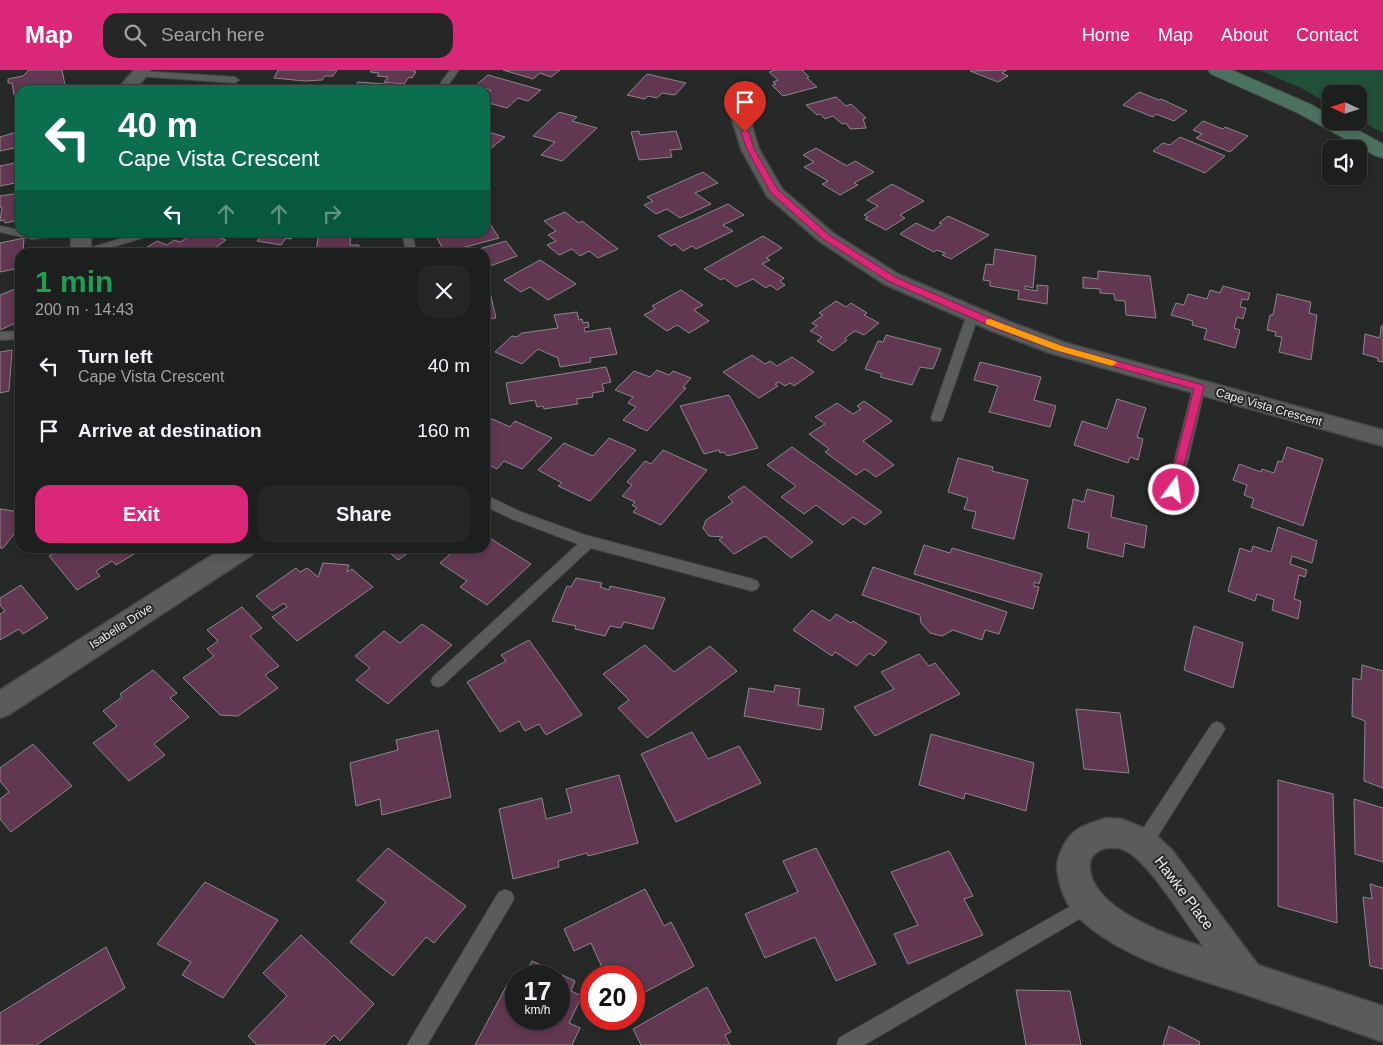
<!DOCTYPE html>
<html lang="en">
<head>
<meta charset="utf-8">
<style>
  :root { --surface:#1c1f1d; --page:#252726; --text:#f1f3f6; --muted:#a0a2a4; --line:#3a3d3b; --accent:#db2777 }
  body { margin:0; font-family:Helvetica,sans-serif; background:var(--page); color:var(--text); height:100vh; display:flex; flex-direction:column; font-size:19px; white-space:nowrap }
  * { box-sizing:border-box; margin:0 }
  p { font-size:16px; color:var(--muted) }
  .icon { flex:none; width:28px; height:28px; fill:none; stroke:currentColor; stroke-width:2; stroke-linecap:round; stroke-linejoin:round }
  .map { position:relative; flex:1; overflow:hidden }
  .panel { position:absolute; left:15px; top:178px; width:475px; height:305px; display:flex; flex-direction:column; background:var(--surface); border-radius:15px; box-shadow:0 2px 8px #0003,0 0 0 1px var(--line) }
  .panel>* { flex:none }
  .banner { position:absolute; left:15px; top:15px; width:475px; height:152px; border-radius:15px; box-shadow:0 2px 8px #0003,0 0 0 1px var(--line); background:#0b6e4f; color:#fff; overflow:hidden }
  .needle { width:32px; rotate:274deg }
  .fabs { position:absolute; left:1322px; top:15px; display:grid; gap:10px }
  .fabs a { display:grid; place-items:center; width:45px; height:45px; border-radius:10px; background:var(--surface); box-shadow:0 2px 8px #0003,0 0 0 1px var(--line); font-size:25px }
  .speed { position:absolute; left:505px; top:895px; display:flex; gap:10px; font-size:25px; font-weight:700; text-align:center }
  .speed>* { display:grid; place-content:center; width:65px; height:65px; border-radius:50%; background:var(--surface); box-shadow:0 2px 8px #0003,0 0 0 1px var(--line); line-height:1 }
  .speed small { font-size:12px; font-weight:400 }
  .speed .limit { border:8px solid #d22; background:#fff; color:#111 }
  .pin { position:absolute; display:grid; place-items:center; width:42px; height:42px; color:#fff; margin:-51px -21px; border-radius:50% 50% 50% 0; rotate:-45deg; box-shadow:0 0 5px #0007 }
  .pin .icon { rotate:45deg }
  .me { position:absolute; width:55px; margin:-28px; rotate:14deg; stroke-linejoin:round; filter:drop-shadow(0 0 4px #0008) }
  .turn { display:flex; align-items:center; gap:18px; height:105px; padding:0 20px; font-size:22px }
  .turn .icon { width:65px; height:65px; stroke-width:2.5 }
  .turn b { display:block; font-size:35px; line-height:42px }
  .lanes { display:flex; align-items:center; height:48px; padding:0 20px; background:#0003; justify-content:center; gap:25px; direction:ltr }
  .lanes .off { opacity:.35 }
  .round { display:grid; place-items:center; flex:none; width:52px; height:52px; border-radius:15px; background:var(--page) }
  .head { display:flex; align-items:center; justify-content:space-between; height:85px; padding:0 20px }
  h1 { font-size:30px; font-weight:700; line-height:38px; color:#1e9e55 }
  .button { display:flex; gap:10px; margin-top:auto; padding:10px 20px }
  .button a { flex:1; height:58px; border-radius:15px; background:var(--accent); color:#fff; font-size:20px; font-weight:700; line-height:58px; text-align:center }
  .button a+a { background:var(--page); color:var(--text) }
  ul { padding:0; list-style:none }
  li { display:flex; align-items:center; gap:15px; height:65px; padding:0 20px }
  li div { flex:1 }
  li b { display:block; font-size:19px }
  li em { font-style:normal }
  header { display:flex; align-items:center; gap:30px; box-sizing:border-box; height:70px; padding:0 25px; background:var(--accent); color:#fff }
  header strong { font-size:24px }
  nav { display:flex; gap:28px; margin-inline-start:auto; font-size:18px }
  .search { width:350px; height:45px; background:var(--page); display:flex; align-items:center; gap:12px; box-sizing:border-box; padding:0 18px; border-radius:15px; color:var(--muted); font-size:19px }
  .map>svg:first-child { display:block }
</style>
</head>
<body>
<header>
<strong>Map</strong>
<div class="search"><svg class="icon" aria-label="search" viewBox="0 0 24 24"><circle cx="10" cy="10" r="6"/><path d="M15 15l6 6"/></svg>Search here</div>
<nav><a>Home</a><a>Map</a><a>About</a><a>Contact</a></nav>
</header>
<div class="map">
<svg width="1383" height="975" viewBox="0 0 1383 975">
  <rect width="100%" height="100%" fill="#262927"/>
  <path fill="#214f37" d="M1259,0H1383V63L1359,50V24H1331V35L1301,18Z"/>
  <path fill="#623752" stroke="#8b8789" d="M29,0H62L66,20H20V23L14,25L12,13H8V9L23,6Z
    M278,0H337L333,6H325L322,10L305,11L274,8Z
    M372,0H415L414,2H416L412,8L409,7L404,14L384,12L388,7L377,6L379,3L370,2Z
    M503,0H560L551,7L540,3L533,9Z
    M775,0H804L803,1L809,7L807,8L817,17L783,26L772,15L776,14L773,12L778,10L769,2Z
    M1007,0L1002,3L1008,6L998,12L970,1Z
    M647,4L686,13L675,25L662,23L657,28L648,26L645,29L627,25Z
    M488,5L541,20L528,31L518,28L507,38L485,32V25L491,20L475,16Z
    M358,12L412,16L409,20H353Z
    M284,16L308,17L306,20H262L264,17L283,18Z
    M1139,22L1159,30L1161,29L1187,41L1174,51L1156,44L1153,47L1123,35Z
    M836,27L846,36L851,34L866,48L863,49L866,58L850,59L846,53L842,54L833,46L825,49L820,44L817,45L806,35Z
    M559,42L577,47L572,51L597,58L562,91L541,85L555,72L533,66Z
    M1203,51L1223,59L1225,57L1248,66L1230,82L1196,68L1202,64L1193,60Z
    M20,61V77L0,81V67Z
    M485,61L505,67L485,83Z
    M639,61L640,65L676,61L682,79L670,80L672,87L639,90L631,62Z
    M1180,67L1225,86L1205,103L1153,81L1163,73L1170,75Z
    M816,78L847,96L855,91L874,102L854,113L858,115L840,125L822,114L828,111L804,97L814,92L803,85Z
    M20,92V112L0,116V96Z
    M703,102L718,113L695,123L711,134L680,148L667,139L656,144L644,135L653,131L647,127Z
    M892,114L924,131L900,145L905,148L886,160L865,149L868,147L864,145L878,136L867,130Z
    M20,123V150L5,153L4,150L0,151L2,137H0V126Z
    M728,134L744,145L723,155L733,161L696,179L692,176L683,181L675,174L671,176L658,166Z
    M565,142L579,153L582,151L618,179L598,188L589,181L580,186L572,179L559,185L547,175L556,171L548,165L556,161L544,151Z
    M948,146L989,165L951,189L942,185L945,183L937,180L934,182L900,164L916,153L933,161L942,154L939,153Z
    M489,152L499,168L451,181L450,179L444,181L437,168L443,166L442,165L446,164L445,162H485V154Z
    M197,162H206L226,170L210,182H150L143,180L157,171L167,175L174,170L180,172Z
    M247,162H297L291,169L286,168L281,175L257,171L262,165Z
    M308,162H351L350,175H359L358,182H316L318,168L307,164Z
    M763,166L782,178L766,188L770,190L762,194L784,208L780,211L785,215L777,220L770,215L766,218L753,209L736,217L724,208L721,210L704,199Z
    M24,168L23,182H20V198L0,202V173Z
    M506,171L517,186L485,198V182H469Z
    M995,179L1036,186L1033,218L1025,216V219L1037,221V215L1048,216L1047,234L1018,229L1019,221L990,216V211L983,210L986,194L993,195Z
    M540,190L576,214L548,230L530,217L521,222L504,210Z
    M1098,201L1150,206L1156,248L1126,245L1125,231L1115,230L1114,224L1100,223V219L1083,218V207L1098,209Z
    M1223,216L1250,223L1248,230L1242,229L1240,237L1246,238L1243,249L1237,247L1234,258L1240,260L1235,278L1204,269L1207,259L1192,255L1193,251L1171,245L1176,233L1184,235L1188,224L1207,229L1210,220L1220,223Z
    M20,217V251L0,260V225Z
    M489,218L496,248L485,249V219Z
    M681,220L703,235L694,240L709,251L689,263L677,255L667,261L644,245L655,239L652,236Z
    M1277,224L1311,232L1309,243L1317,245L1311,290L1279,282L1282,267L1275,266L1276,262L1267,260L1270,245H1273Z
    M836,231L846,237L851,233L867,243L864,245L879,253L864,265L855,261L845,268L847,270L833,281L817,271L822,267L810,261L817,256L812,253L823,245L819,243Z
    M577,242L579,250L582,249L583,253L588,252L589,257L584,258L585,262L610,258L617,284L590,288L591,292L560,297L558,288L538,279L522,294L495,282L512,266L517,267L522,263L558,258L554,245Z
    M1381,256H1383V292L1378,291V288L1363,284L1365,264L1380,268Z
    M886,265L941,279L933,299L920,297L912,315L880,307L882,304L865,299L878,271L883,272Z
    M12,280L9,321L0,323V282Z
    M752,285L765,294L770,291L777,296L792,287L814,302L794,316L790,313L785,316L779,312L775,314L778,316L759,328L723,302Z
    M980,292L1041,307L1034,330L1056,336L1050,357L989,342L998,316L974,310Z
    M606,297L611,312L602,314L604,321L592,323L593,327L576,329L578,334L544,339L543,336L537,337L535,330L510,334L506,313Z
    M657,300L669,305L673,301L691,308L683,317L686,318L647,361L623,350L636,337L628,333L633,327L615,320L634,301L650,307Z
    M729,325L758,378L727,386L724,382L720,383L719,380L704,384L680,336Z
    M1117,329L1146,338L1137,367L1143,369L1138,390L1130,387L1128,393L1074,375L1082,351L1107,359Z
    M864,331L892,351L863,371L894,395L876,407L865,399L856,405L825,382L829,379L809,364L825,354L815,347L837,333L853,344L861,339L857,336Z
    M490,348L510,357L515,351L552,368L522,399L504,391L497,399L485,393V353Z
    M609,368L636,380L590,431L558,416L562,413L538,400L564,373L593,386Z
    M792,377L882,442L865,455L853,447L843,455L816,435L804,444L781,427L796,416L767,395Z
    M1287,377L1323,389L1303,456L1251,437L1254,429L1244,425L1247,415L1233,410L1239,394L1261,402L1262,399L1274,403L1278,391L1282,392Z
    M663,380L707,400L661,455L633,442L637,438L632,435L635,432L622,426L632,415L627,412L645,391L651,394Z
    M958,388L993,397L992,401L1028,410L1014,469L972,458L976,442L964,439L968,428L948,422Z
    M744,416L813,472L791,488L765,466L734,484L719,470L723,467L709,466L703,458L706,450L733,432L728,427Z
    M1087,419L1114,426L1111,447L1147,456L1144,478L1125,473L1123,487L1087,478L1089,463L1068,458L1073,429L1084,432Z
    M0,439L20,442V464L15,463L3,478H0Z
    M1278,457L1317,471L1312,493L1292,486L1290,494L1307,500L1305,507L1299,505L1294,529L1301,531L1298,549L1272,540L1274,530L1257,524L1255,531L1228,521L1240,478L1251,482L1253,476L1271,482Z
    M485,465L531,494L487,535L460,517L467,511L440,493L457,478H485Z
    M924,475L950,483L952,478L1042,504L1039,514L1034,512V516L1039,517L1033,539L914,504Z
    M64,478H136L139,481L116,495L112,491L96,501L100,506L77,520L49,486Z
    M384,478H415L398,490Z
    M323,493L349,495L347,502L352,499L373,517L297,571L272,547L287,537L284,533L272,541L256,526L296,498L300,502L307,498L318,507Z
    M873,497L1007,542L999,564L985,560L982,570L953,560L942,566L930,563L921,553L920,545L862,525Z
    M576,508L602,513L600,517L609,520L610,516L665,528L653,559L624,552L621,558L610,556L605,566L575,559L576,556L552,551L567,516L571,517Z
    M21,515L48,548L23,564L19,559L0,570V544L5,541L0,535V528Z
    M242,537L262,558L250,566L279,596L265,605L278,618L238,646L220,645L183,608L214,586L207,579L218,571L207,560Z
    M812,540L830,551L836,544L851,553L853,551L887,572L874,586L869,583L857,596L835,582L832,586L793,560Z
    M422,554L452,575L388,634L356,610L370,598L355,586L384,561L400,573Z
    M1194,556L1243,573L1233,618L1184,600Z
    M529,570L582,645L546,665L539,654L525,661L519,651L500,662L467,612L506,591L501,585Z
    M645,575L674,602L710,576L737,601L647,668L618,638L629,630L603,604Z
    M919,584L929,596L935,593L960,624L875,666L854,637L894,619L881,602Z
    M1362,595L1383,601V718L1364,711L1365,651L1352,646L1353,608L1361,610Z
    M153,600L177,623L170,628L189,647L154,674L165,685L129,711L93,673L117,656L103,641L122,627L120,624Z
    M775,615L800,619L798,635L824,639L821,660L744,646L749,618L774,622Z
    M1076,639L1120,643L1129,703L1084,699Z
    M438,660L451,727L382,745L380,729L356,736L350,693L398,680L396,670Z
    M692,662L708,689L739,676L761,713L676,752L641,684Z
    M931,664L1034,693L1026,741L965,723L964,729L919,715Z
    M33,674L72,716L11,762L0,749V729L9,722L0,711V698Z
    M619,705L638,773L588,786L587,783L558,791L559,797L513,809L499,739L542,728L546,749L572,742L566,719Z
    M1278,710L1333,724L1337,853L1278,836Z
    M1354,729L1383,738V792L1355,784Z
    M388,778L466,836L434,873L426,867L393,906L350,872L386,832L357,810Z
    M816,778L876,894L836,911L815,867L765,888L745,844L798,822L783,791Z
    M949,781L973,826L964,829L983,865L908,894L894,864L918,855L891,802Z
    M205,812L278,850L223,928L182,905L191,892L157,874Z
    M1370,814L1383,818V899L1370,896L1363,827L1372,829Z
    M645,819L664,856L671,852L694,896L634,928V906H606L591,873L574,881L564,859Z
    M301,865L374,934L340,971L334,965L324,975H257L248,966L287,926L263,903Z
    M106,877L125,918L36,975H0V943Z
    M532,891L575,911L571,921L582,926L569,953L580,958L572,975H475L508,913L516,917V949H559V906H524Z
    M707,917L731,962L725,965L730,975H641L633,959Z
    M1016,920L1070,921L1081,975H1026Z
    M1169,956L1200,972L1199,975H1163Z"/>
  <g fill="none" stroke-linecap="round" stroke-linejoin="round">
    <g stroke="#444645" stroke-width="2">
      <path id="lane" d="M450,0H459L447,17H441L439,15Z
        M140,1L235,7L239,10L235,13L137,6L136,4Z
        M0,156L20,160V162H75L70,165L32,169L0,162Z
        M143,162H161L97,182H82L83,180Z
        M402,162H412L416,182H406Z
        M973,240L979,244L943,348L941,351H933L931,348L967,244Z
        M20,261V269L0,270V262Z
        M1199,313L1205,317L1181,420L1179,423H1169L1167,420L1193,317Z
        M485,425L521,442L585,465L752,509L757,511L759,515L757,519L752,521L591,478L443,615L438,617L433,615L431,611L433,607L578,474L512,449L485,436Z
        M1217,652L1222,654L1225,659L1222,664L1149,780L1143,782L1137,780L1135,774L1137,768L1212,654Z
        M505,820L511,822L514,828L511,834L427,975H407L499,822Z
        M1087,827L1093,829L1096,835L1093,841L864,975H837L839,968Z"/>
    </g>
    <g stroke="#444645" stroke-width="3">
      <path id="street" d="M134,0H151L135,20H117Z
        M740,41L746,42L749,46L759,79L782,119L833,163L898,204L1008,251L1066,273L1383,360V376L1050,283L992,261L884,214L819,171L767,126L741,79L731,46L734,42Z
        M71,162H91V182H71Z
        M223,478H256L252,485L10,644L0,648V620Z
        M1106,748L1122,749L1144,758L1154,763L1172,780L1258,895L1383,936V972C1338,956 1292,940 1247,925C1192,907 1122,889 1079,848C1065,835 1059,816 1057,797C1057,791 1059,785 1062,779C1071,758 1085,755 1106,748ZM1106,778C1111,778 1117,777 1122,779C1145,785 1188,856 1204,877C1169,866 1095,840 1090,800C1088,788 1095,781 1106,778Z"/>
    </g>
    <g stroke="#444645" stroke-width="2">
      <path id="secondary" d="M1208,0H1232L1312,35L1331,46V51H1341L1383,74V88L1376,86L1298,43L1211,4Z"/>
    </g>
    <use href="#lane" fill="#595c5b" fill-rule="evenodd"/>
    <use href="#street" fill="#595c5b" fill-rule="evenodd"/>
    <use href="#secondary" fill="#4b7160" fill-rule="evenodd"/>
  </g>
  <path fill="#db2777" stroke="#8e194d" d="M745,60L749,62L754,79L778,120L829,165L895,207L1004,254L1062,276L1203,315L1204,317L1177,423L1174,424L1168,420L1194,319L1055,280L997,259L888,211L823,169L771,123L747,79L741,62Z"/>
  <path fill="#f59e0b" d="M990,249L1062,276L1115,291L1117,293L1112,296L1055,280L986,254V250Z"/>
  <g text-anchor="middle" stroke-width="4" stroke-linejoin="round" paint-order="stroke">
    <g font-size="12" fill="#ebedec" stroke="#262927">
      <text transform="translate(1269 337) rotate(16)" y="4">Cape Vista Crescent</text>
      <text transform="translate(121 556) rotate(-33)" y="4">Isabella Drive</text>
    </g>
    <g font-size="15" fill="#ebedec" stroke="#262927">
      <text transform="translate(1184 823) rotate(53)" y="5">Hawke Place</text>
    </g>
  </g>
</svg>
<div class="fabs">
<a><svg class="needle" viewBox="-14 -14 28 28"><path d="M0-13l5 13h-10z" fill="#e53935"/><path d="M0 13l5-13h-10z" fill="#a0a2a4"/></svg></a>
<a><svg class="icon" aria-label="sound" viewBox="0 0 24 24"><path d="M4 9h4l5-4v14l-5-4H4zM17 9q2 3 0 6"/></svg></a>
</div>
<div class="speed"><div>17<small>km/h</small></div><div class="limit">20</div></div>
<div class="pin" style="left:745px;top:62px;background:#d93025"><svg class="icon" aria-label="arrive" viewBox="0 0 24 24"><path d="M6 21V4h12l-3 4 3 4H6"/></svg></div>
<svg class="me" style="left:1174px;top:420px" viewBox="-20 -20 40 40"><circle r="17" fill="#db2777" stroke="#fff" stroke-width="3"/><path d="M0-11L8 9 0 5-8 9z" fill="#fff"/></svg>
<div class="banner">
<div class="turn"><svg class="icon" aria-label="left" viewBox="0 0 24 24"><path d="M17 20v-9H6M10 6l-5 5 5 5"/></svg><div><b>40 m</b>Cape Vista Crescent</div></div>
<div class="lanes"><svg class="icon" aria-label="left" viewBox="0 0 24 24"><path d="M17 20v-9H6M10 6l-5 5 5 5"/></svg><svg class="icon off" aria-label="ahead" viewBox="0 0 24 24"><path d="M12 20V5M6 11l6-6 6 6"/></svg><svg class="icon off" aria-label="ahead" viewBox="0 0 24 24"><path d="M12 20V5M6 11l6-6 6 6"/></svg><svg class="icon off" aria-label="right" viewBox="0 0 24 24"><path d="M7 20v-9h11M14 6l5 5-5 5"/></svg></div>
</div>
<section class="panel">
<div class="head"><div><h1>1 min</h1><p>200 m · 14:43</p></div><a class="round"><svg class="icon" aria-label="close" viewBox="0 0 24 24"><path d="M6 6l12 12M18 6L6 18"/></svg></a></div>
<ul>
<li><svg class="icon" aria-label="left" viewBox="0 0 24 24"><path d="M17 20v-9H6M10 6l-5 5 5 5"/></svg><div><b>Turn left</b><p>Cape Vista Crescent</p></div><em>40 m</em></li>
<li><svg class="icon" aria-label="arrive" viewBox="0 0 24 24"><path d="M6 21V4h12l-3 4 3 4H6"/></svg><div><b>Arrive at destination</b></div><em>160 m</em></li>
</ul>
<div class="button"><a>Exit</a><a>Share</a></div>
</section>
</div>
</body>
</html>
